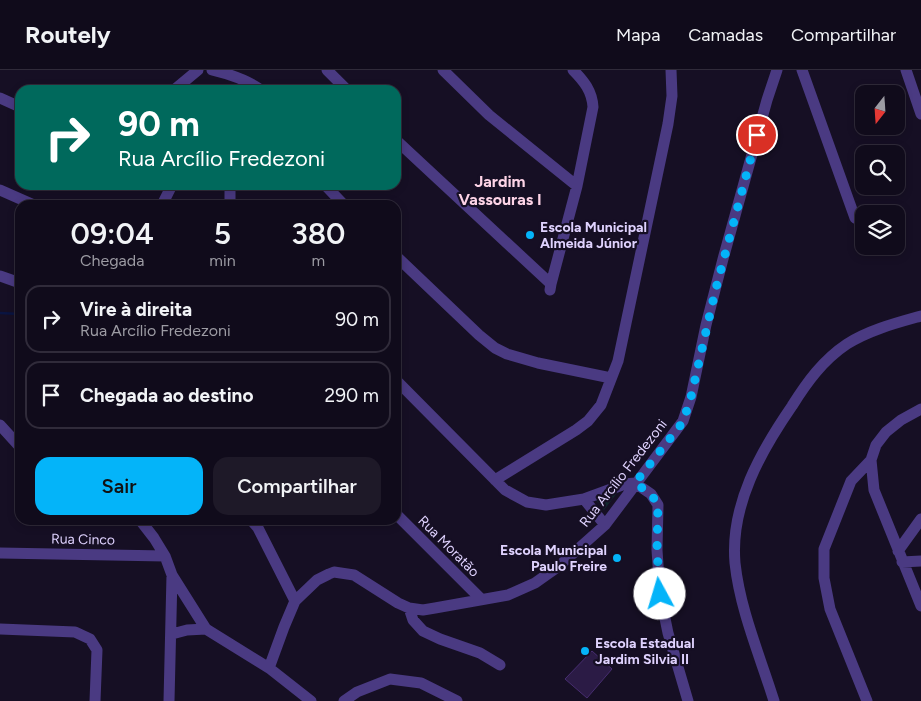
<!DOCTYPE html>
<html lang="pt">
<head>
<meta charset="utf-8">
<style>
  :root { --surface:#100b1b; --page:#1e1928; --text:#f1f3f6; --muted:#9c9ba3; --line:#302b3a; --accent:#04b4f9 }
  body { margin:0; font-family:Figtree,sans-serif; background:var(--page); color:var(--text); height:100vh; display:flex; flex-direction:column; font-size:19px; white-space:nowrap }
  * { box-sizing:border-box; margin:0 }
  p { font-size:16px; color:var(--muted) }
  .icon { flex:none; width:28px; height:28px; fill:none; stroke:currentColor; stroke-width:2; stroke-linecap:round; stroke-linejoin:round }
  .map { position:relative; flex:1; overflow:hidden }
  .side { position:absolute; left:15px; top:130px; width:386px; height:325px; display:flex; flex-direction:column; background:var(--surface); border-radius:15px; box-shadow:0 2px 8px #0003,0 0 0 1px var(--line) }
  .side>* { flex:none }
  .top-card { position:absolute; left:15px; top:15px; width:386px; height:105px; border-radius:15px; box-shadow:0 2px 8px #0003,0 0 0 1px var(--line); background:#00695c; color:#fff; overflow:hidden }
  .needle { width:32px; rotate:197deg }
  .buttons { position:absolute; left:855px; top:15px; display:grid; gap:10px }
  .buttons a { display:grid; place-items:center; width:50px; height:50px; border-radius:10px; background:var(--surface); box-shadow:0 2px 8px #0003,0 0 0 1px var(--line); font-size:25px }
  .pin { position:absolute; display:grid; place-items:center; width:42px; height:42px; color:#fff; margin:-21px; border:2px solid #fff; border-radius:50%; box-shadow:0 1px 5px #0007 }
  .me { position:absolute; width:55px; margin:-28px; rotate:354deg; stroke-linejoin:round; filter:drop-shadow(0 0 4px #0008) }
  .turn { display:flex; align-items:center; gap:18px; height:105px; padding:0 20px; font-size:22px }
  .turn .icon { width:65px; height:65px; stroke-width:2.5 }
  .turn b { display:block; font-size:35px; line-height:42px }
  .eta { display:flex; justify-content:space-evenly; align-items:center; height:85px; text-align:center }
  .eta b { font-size:30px; font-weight:600; line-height:35px }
  .primary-button { display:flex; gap:10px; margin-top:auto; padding:10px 20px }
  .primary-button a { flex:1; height:58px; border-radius:15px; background:var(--accent); color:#111; font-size:20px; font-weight:600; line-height:58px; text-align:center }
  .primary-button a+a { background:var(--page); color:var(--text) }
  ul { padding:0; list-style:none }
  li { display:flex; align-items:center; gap:15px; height:68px; margin:0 10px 8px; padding:0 10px; border:2px solid var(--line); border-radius:15px }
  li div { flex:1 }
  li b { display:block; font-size:19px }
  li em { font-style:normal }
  header { display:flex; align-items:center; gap:30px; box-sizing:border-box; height:70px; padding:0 25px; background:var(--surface); border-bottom:1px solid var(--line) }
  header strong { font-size:24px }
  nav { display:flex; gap:28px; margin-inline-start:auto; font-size:18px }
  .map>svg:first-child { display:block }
</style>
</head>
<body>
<header>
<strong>Routely</strong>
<nav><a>Mapa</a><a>Camadas</a><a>Compartilhar</a></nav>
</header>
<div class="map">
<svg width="921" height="631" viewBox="0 0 921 631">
  <rect width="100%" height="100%" fill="#160f24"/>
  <path fill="#122a2e" d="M620,419L604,440L595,429Z"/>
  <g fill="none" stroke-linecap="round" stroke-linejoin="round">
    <path stroke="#0a1441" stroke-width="2.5" d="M0,243L20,244"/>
  </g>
  <path fill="#2b1b45" stroke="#472d70" d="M592,581L612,599L587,628L565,609Z"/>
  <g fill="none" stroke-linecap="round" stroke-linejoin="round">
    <path stroke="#4a3a82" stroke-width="11" d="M212,0C229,4 246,9 261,20
      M327,0L347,20
      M443,0L489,45L577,116
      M802,0L855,148
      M906,0L921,44
      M174,20L198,0
      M0,28L20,37
      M396,70L551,214L550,220
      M325,115L344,135
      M0,120L34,135
      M162,135L172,115
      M230,135V115
      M396,186L479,265L495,278L507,284L538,293L611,308
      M0,206L20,213
      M551,214L577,116L593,37C592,21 584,11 573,0
      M396,310L505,420L527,432L546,435L584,429L625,414L635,413L651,424L658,435L657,480L660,524L668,563L688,631
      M0,355L20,377
      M871,390L874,420L921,536
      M495,410L576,360L588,351L601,335L618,291L668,54L672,26L671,0
      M584,429L605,455
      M396,444L481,529
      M140,450L154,468L165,486L172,505L206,559L269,598
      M251,450L258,458L295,531
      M898,481L921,449
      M0,483L165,486
      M902,492L921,491
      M409,538L413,550L423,561L440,569L480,583L500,595
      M0,559L75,562L90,569L97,580L95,631
      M172,564L187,560L206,559
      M169,631L172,505
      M311,631L269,598L284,557L295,531L317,510L329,504L334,502L354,505L398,533L409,538L423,540L435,538L508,525L535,513L559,496L605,455L683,351L691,327L706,255L723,189L767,30L777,0
      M344,631L357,622L390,609L421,613L457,631
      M774,631C760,586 740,540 735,493C730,435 761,381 792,336C807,312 823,290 847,274C869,260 896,253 921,246
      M867,631L830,539L824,508V479L851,411L871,390L876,375L886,362L901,350L921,339"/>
  </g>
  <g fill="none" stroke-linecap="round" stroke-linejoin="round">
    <path stroke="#04b4f9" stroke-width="9" stroke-dasharray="0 16.2" d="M660,524L657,480L658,435L651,424L635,413L683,352L691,327L715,222L757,65"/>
  </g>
  <g fill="#04b4f9" stroke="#160f24" stroke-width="2">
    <circle cx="530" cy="165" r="5"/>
    <circle cx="617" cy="488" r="5"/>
    <circle cx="585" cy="581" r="5"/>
  </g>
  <g text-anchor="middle" stroke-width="4.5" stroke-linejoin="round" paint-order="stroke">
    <g font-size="14" font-weight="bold" fill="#dfd2fe" stroke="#160f24" text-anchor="start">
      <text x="540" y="162">Escola Municipal<tspan x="540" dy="16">Almeida Júnior</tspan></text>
      <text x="607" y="485" text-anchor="end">Escola Municipal<tspan x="607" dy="16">Paulo Freire</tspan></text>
      <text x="595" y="578">Escola Estadual<tspan x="595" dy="16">Jardim Silvia II</tspan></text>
    </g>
    <g font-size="14" fill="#dfd2fe" stroke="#160f24">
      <text transform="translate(623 403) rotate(-52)" y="5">Rua Arcílio Fredezoni</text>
      <text transform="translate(83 469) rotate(1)" y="5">Rua Cinco</text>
      <text transform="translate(449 476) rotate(45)" y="5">Rua Moratão</text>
    </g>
    <g font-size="16" font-weight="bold" fill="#fed4e7" stroke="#160f24">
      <text x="500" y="117">Jardim<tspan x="500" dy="18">Vassouras I</tspan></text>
    </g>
  </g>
</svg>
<div class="buttons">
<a><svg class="needle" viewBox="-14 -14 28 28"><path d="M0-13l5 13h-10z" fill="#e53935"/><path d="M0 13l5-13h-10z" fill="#9c9ba3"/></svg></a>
<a><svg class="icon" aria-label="search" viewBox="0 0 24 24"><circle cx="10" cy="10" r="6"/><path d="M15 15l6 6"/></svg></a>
<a><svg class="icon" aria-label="layers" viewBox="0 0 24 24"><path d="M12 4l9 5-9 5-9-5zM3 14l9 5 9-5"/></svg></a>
</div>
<div class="pin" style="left:757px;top:65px;background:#d93025"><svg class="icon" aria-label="arrive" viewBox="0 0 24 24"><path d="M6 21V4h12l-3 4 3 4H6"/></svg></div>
<svg class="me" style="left:660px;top:524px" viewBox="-20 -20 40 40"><circle r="19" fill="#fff"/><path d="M0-13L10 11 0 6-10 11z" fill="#04b4f9"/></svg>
<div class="top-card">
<div class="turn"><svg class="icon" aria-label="right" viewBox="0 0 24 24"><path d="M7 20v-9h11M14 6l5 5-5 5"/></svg><div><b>90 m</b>Rua Arcílio Fredezoni</div></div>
</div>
<section class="side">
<div class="eta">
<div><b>09:04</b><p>Chegada</p></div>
<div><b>5</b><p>min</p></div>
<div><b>380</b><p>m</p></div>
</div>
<ul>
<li><svg class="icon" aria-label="right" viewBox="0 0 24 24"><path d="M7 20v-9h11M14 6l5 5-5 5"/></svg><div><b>Vire à direita</b><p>Rua Arcílio Fredezoni</p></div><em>90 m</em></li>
<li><svg class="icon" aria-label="arrive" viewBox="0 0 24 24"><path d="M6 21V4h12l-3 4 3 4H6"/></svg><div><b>Chegada ao destino</b></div><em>290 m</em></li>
</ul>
<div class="primary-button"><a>Sair</a><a>Compartilhar</a></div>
</section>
</div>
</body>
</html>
